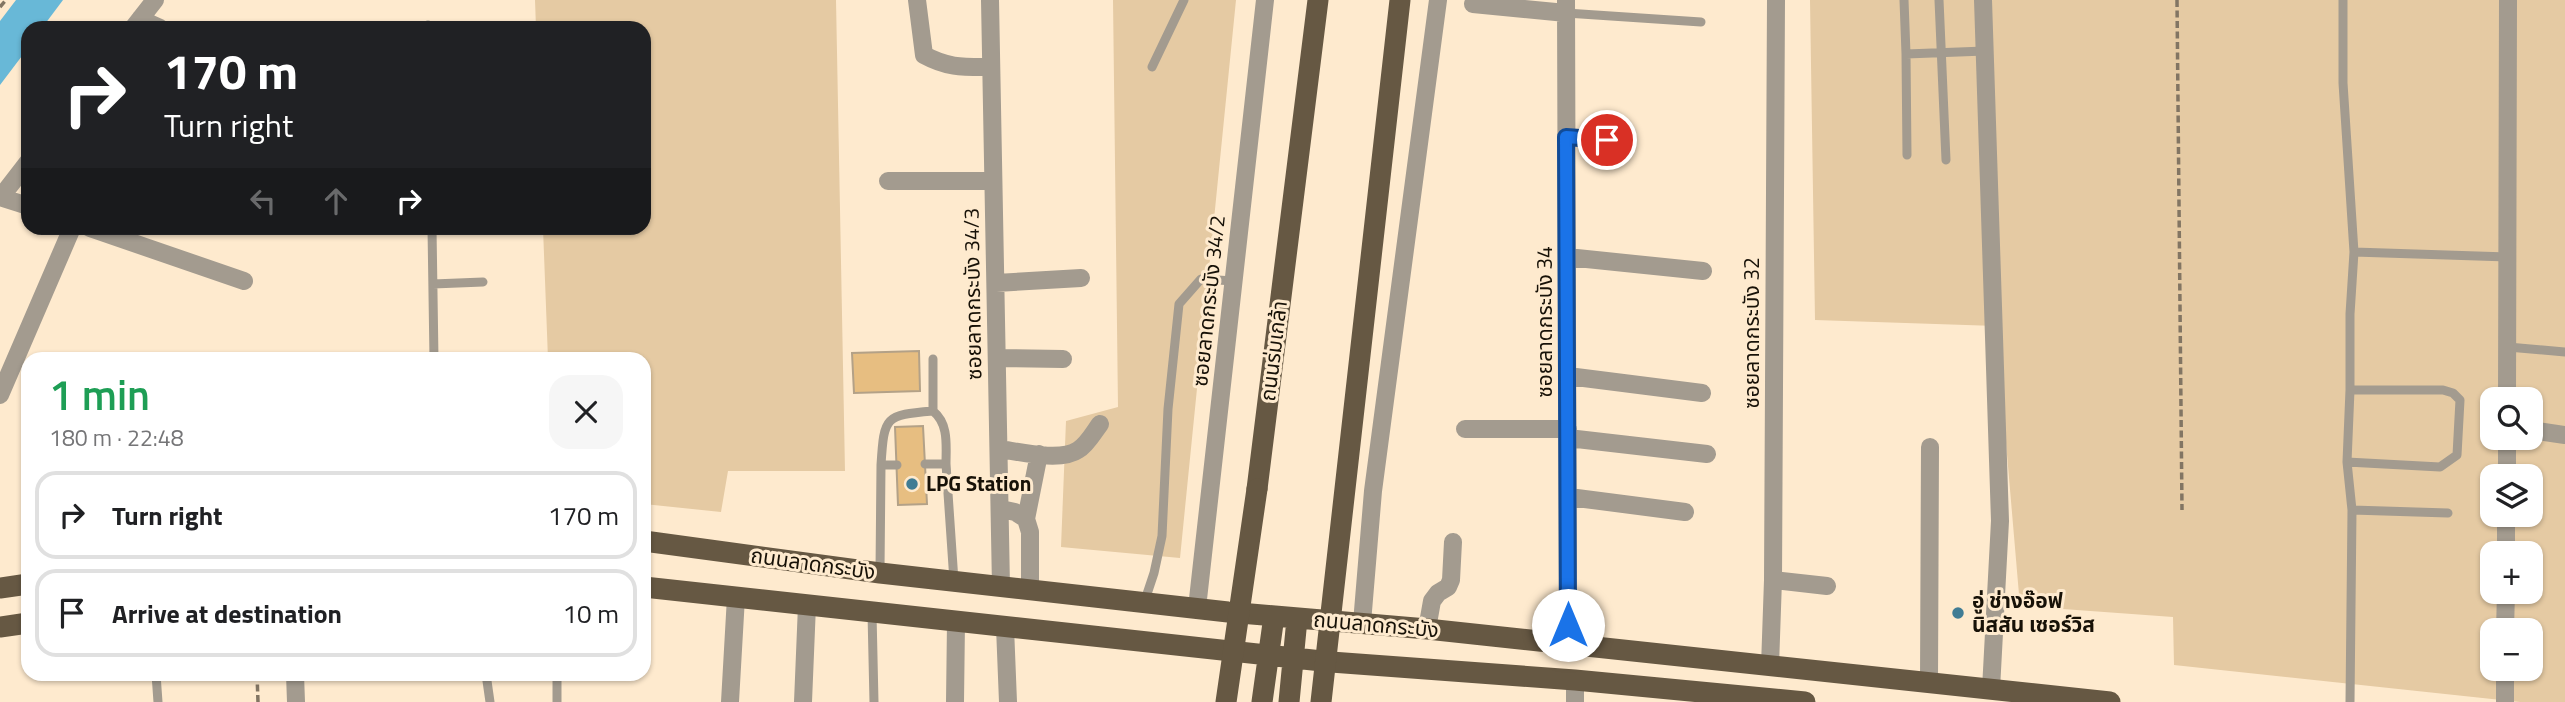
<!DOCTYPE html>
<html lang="en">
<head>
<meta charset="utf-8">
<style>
  :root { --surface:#fff; --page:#f6f6f6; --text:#202124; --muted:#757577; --line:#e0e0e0 }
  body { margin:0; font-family:"Titillium Web","Noto Sans Thai",sans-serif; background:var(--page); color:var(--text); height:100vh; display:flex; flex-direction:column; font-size:26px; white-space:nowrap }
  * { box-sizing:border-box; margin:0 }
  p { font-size:23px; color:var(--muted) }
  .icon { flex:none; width:38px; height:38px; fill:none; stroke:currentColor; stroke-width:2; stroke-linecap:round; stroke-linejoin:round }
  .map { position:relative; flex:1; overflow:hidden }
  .details { position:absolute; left:21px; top:352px; width:630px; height:329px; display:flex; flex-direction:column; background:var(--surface); border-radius:21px; box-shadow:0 2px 5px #0004 }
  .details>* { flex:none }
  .banner { position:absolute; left:21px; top:21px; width:630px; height:214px; border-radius:21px; box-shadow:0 2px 5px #0004; background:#202124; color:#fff; overflow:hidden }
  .controls { position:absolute; left:2480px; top:387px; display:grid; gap:14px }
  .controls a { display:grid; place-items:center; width:63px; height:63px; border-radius:14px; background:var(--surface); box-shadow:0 2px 5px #0004; font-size:35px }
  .pin { position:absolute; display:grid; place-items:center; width:60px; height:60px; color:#fff; margin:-30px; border:4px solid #fff; border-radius:50%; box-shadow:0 2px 7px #0007 }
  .me { position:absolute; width:77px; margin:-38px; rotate:0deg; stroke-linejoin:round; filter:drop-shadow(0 0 5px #0008) }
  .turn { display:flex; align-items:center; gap:24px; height:147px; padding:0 28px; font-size:32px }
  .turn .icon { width:91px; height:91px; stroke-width:2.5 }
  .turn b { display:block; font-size:49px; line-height:60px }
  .lanes { display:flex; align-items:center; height:66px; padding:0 28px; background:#0003; justify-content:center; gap:35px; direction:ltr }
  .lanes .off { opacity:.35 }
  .round { display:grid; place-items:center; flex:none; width:74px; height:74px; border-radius:21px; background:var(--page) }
  .overview { display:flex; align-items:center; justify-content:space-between; height:119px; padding:0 28px }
  h1 { font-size:42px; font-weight:600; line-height:52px; color:#1e9e55 }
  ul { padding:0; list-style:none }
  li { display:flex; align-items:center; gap:21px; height:88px; margin:0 14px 10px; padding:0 14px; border:4px solid var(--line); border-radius:21px }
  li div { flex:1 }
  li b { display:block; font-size:26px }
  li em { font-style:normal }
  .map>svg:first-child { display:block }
</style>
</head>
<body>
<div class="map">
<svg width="2565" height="702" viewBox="0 0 2565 702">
  <rect width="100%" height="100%" fill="#feeace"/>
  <path fill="#e5caa3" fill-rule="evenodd" d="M535,0H836L845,471H728L721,512L644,504V359H548L543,228H644V28H536Z
    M1113,0H1236L1180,558L1061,547L1066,421L1118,407Z
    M1810,0H2565V702H2520L2174,665L2173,617L2020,606L1996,326L1815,320ZM2492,399H2530V438H2492ZM2492,476H2530V514H2492ZM2492,553H2530V592H2492ZM2492,630H2530V668H2492Z"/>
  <path fill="#68b8d7" d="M16,0H63L42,28H28V48L0,85V21Z"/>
  <path fill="#e7be81" stroke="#b3a187" stroke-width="2" d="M919,351L920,391L854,393L852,353Z
    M923,426L927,504L898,505L895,427Z"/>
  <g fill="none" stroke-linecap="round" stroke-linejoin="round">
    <path stroke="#827563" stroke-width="3.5" stroke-dasharray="7 3.5" stroke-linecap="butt" d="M2177,0L2182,510
      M0,7L6,0
      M257,674L258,702"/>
    <path stroke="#a39b8f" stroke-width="9" d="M1904,0L1906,54
      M1939,0L1946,160
      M2343,0V83L2354,252L2350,314V390L2347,462L2352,510L2350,702
      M1566,13L1701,22
      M428,25V28
      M1152,67L1184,0
      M1566,137L1627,141
      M1907,155L1906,54L1985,51
      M432,228L434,359
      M2354,252L2508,257
      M433,284L483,282
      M2508,347L2565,352
      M933,359V411
      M2347,462L2440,467L2457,455L2460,400L2453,393L2443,390H2350
      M925,464H946L954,581
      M881,465C884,416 885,415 933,411C949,424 946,445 946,464
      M2352,510L2448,513
      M880,571L881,465H897
      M1144,603L1154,573L1162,536L1168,409L1179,304L1201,279L1234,281
      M872,613L874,702
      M156,674L158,702
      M486,674L490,702
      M557,702V674"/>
    <path stroke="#a39b8f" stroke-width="18" d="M917,0L924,55C948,68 963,67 990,67
      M990,0L1001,587
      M1566,0L1568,645
      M1983,0L2000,521L1991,689
      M1473,4L1566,13
      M140,19L160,28
      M133,28L155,0
      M888,181H993
      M0,197L28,206
      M1,197L28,162
      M90,228L244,281
      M1567,257L1703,271
      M996,283L1081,278
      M998,358L1063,359
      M1568,376L1702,393
      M0,395L72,228
      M2507,399L2508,0
      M1465,429H1568
      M2530,430L2565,435
      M1568,438L1707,454
      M1000,449C1020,452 1061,462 1078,450C1087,445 1094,432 1100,424
      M2507,476V438
      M1569,497L1685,512
      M1001,509L1015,512L1026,519L1030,532V589
      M1026,519L1039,454
      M2506,553V514
      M1773,580L1827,586
      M1197,608L1265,0
      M1362,623L1373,491L1438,0
      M1005,627L1008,702
      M1427,629L1432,601L1438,593L1448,587L1451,580L1453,542
      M2505,630L2506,592
      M1770,666L1773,580L1776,0
      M295,674L296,702
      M1929,683L1930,447
      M730,702L736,597
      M803,702L807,605
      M955,702L956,622
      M1575,702V680
      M2505,702V668"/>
    <path stroke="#665843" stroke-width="21" d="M1257,489L1318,0
      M644,541L880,573L1228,612L1427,629L2110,702
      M644,587L1331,662L1575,680L1805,702
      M0,588L28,584
      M0,627L28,623
      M1262,702L1274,616
      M1289,702L1297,619"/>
    <path stroke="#665843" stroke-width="21" d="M1226,702L1257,489
      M1321,702L1400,0"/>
  </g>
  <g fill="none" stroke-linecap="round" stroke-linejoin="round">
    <g stroke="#114b97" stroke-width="18">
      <path id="route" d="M1568,625L1566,137L1607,140"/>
    </g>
    <use href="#route" stroke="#1a73e8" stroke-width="12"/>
  </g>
  <g fill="#407c94" stroke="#feeace" stroke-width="2.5">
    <circle cx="912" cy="484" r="7"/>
    <circle cx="1958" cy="613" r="7"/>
  </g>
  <g text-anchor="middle" stroke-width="6" stroke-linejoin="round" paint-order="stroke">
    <g font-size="21" fill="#171107" stroke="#feeace">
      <text transform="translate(973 294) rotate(-91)" y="7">ซอยลาดกระบัง 34/3</text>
      <text transform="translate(1209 301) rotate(-84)" y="7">ซอยลาดกระบัง 34/2</text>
      <text transform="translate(1545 322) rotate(-90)" y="7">ซอยลาดกระบัง 34</text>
      <text transform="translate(1752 333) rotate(-90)" y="7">ซอยลาดกระบัง 32</text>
      <text transform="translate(1274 351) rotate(-83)" y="7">ถนนร่มเกล้า</text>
      <text transform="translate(813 564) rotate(8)" y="7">ถนนลาดกระบัง</text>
      <text transform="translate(1376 625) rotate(5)" y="7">ถนนลาดกระบัง</text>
    </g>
    <g font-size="21" font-weight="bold" fill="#171107" stroke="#feeace" text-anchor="start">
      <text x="926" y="491">LPG Station</text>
      <text x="1972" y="608">อู่ ช่างอ๊อฟ<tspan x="1972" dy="24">นิสสัน เซอร์วิส</tspan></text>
    </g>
  </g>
</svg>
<div class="controls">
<a><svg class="icon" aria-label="search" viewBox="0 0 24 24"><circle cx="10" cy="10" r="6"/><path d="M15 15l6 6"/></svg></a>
<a><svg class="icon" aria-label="layers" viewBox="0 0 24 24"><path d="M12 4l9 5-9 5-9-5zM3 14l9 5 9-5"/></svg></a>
<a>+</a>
<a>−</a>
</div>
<div class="pin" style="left:1607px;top:140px;background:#d93025"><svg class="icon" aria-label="arrive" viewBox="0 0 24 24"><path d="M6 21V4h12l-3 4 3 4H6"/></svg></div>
<svg class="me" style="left:1568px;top:625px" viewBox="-20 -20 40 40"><circle r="19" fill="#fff"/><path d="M0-13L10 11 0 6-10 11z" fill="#1a73e8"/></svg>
<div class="banner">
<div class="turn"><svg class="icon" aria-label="right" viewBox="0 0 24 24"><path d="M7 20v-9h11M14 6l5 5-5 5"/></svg><div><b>170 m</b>Turn right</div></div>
<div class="lanes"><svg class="icon off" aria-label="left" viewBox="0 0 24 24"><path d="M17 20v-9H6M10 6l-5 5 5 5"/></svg><svg class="icon off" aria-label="ahead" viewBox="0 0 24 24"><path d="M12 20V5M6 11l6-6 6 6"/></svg><svg class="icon" aria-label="right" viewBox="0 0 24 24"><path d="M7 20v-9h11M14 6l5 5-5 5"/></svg></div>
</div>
<section class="details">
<div class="overview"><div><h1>1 min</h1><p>180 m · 22:48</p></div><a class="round"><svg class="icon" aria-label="close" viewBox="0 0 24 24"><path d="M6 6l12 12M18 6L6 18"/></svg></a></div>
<ul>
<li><svg class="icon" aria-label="right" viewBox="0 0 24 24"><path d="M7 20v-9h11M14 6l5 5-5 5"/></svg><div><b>Turn right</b></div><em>170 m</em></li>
<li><svg class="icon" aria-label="arrive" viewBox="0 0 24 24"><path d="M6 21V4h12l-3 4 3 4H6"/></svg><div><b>Arrive at destination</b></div><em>10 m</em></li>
</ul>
</section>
</div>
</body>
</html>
